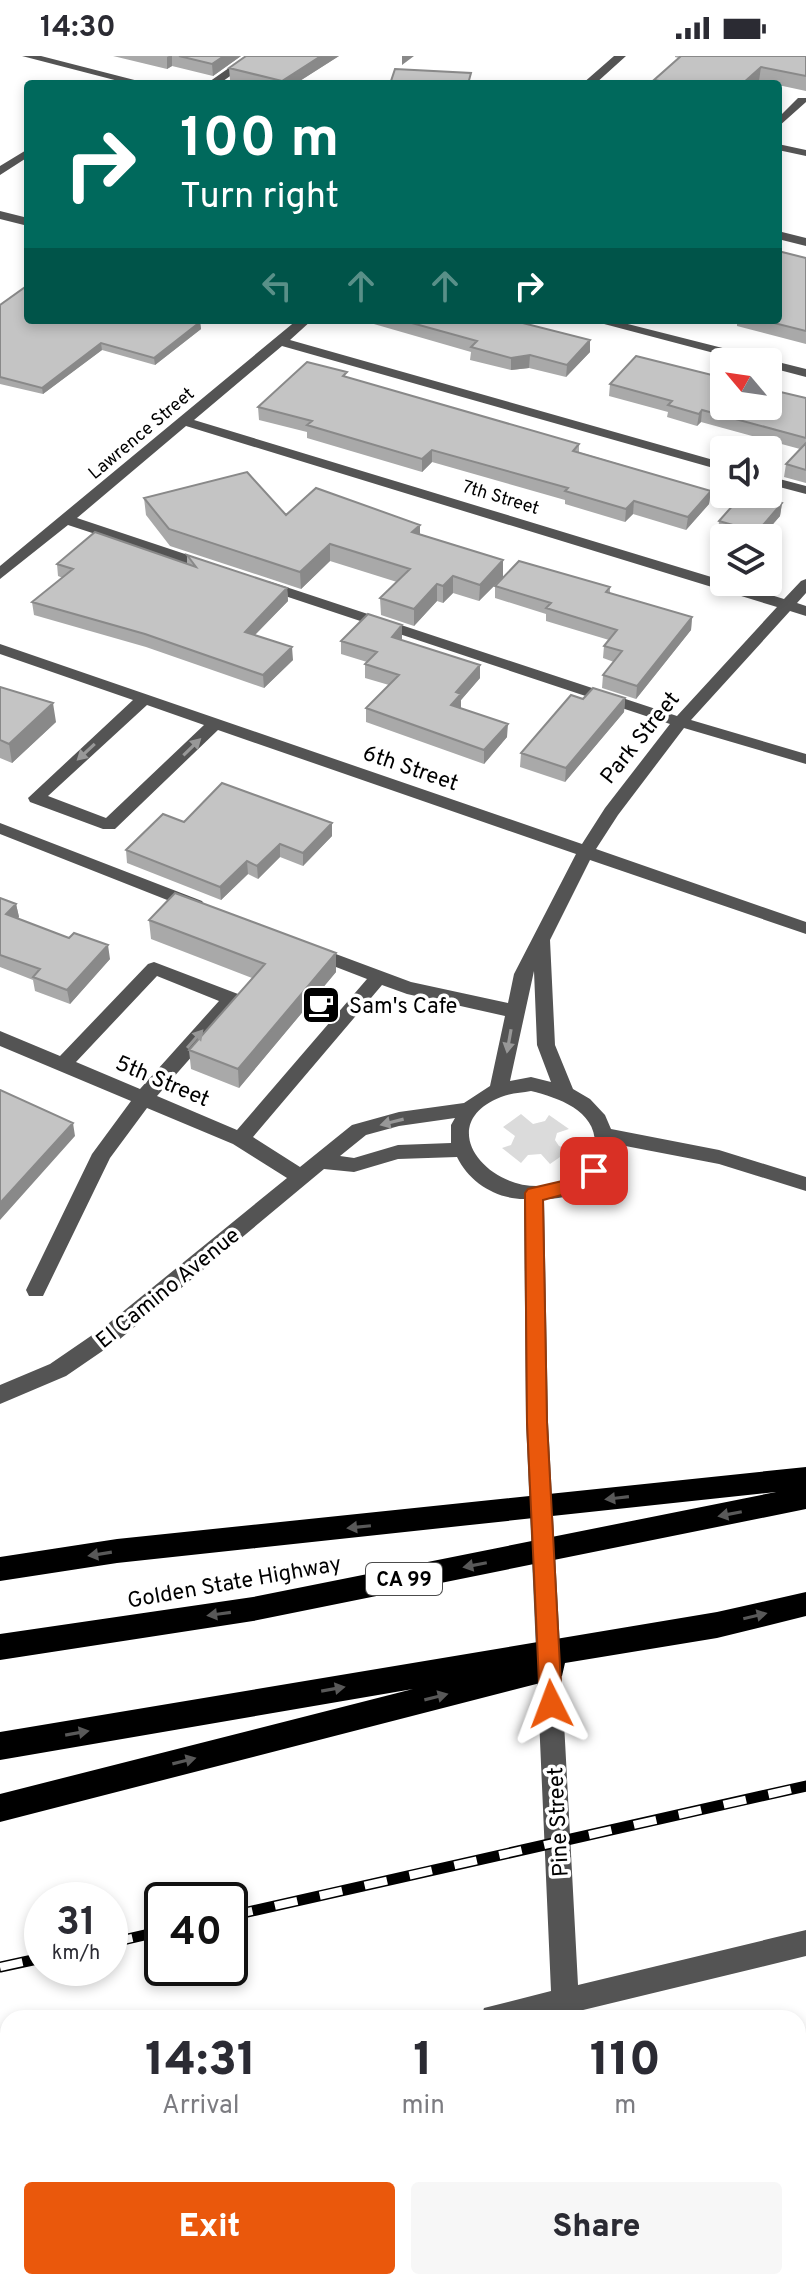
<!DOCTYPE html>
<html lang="en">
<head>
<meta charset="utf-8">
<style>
  :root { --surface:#fff; --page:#f7f7f7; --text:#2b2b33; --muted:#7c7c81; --accent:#ea580c }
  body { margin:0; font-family:Overpass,sans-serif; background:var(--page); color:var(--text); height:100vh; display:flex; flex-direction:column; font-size:30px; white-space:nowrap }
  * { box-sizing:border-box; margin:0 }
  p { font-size:26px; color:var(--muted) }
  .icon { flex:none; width:44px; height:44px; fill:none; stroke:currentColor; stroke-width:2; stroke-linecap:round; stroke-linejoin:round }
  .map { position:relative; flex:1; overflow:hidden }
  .sheet { position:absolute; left:0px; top:1954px; width:806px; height:280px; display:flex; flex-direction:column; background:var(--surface); border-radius:24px 24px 0 0; box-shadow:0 4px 12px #0003 }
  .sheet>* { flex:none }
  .hud { position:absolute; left:24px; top:24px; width:758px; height:244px; border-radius:8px; box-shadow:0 4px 12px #0003; background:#00695c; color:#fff; overflow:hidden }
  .needle { width:52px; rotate:299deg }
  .controls { position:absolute; left:710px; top:292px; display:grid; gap:16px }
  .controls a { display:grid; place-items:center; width:72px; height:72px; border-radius:8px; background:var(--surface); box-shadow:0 4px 12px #0003; font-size:40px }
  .speed { position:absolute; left:24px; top:1826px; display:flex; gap:16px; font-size:40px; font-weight:700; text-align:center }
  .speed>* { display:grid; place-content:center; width:104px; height:104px; border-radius:50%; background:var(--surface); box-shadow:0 4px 12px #0003; line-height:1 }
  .speed small { font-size:20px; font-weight:400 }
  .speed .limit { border:4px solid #111; border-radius:12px; background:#fff; color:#111 }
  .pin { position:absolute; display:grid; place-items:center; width:68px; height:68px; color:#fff; margin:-34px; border-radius:16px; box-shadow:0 4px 12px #0006 }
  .me { position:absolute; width:88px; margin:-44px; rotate:357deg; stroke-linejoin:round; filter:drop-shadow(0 0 6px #0008) }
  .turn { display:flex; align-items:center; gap:28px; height:168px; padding:0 24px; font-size:36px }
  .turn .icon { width:104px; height:104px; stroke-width:2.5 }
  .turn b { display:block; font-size:56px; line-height:68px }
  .lanes { display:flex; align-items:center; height:76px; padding:0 24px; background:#0003; justify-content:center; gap:40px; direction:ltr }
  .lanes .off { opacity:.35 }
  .eta { display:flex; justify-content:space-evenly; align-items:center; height:136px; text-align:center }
  .eta b { font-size:48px; font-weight:800; line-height:56px }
  .action { display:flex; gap:16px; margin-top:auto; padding:16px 24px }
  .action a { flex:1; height:92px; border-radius:8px; background:var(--accent); color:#fff; font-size:32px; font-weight:800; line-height:92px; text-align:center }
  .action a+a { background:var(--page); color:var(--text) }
  .status { display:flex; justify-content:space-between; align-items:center; height:56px; padding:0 40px; background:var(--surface); direction:ltr }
  .status svg { height:22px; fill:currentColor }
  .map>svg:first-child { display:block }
</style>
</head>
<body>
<div class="status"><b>14:30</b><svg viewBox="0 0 49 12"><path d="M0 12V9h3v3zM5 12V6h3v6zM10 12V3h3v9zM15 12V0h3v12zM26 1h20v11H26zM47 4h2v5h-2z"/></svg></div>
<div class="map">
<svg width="806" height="2234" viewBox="0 0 806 2234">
  <rect width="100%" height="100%" fill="#fff"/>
  <path fill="#dbdbdb" d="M521,1058L533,1068L545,1065L549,1059L569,1073L557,1077L555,1084L559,1090L570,1094L550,1108L541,1098L528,1099L521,1107L502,1092L511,1089L515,1080L503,1071Z"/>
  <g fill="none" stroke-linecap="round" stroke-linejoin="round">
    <path fill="#545454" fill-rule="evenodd" d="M22,0H41L150,28H130Z
      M246,0H258L219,28H206Z
      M614,0H626L595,28H582Z
      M798,42H806V46L778,71V62Z
      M778,88L806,94V100L778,94Z
      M28,93V101L0,119V110Z
      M0,155L28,162V170L0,163Z
      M778,175L806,182V190L778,183Z
      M297,264H312L290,284L724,407V415L282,290L194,364L784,543L801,525L806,523V537L797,547L806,550V560L790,555L691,664L806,698V708L684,672L618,759L596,793L806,866V878L590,804L550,884L555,989L573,1033L590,1043L605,1059L611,1073L719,1094L806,1121V1135L719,1108L615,1088C613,1123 577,1144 544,1143L548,1366L578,1929L806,1874V1900L579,1955V1962H481L484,1952L551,1935L526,1366L524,1143C496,1143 469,1126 457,1101L398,1103L354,1116L324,1113L120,1283L66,1320L0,1348V1329L50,1308L104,1271L287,1122L233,1088L147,1052L110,1102L43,1240H29L26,1234L92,1098L131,1045L0,990V975L60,1000L148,908L154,906L238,938L240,943L238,948L157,1040L237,1074L367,923L305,899L302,895L305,891H317L411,926L508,947L514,918L576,798L218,674L115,773H103L30,746L28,742L133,644L0,598V588L582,788L605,752L670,668L258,531V525H268L677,660L777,551L186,370L77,462L215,508V514H205L68,469L0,523V510ZM147,649L204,669L106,762L48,740ZM534,915L537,989L551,1026L531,1021L510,1025ZM157,920L219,945L140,1033L76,1006ZM382,929L407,938L505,960L490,1030L464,1047L399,1056L352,1069L300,1111L253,1081ZM531,1035C559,1042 597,1055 595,1090C594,1102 590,1109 581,1116C512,1165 419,1073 501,1041C510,1037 521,1037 531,1035ZM455,1062L451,1069V1087L398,1089L354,1102L340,1100L366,1079L399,1070Z
      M589,264H612L806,313V321L768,311V306H748Z
      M768,420L806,430V438L768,428Z
      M0,767L202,845L205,849L196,855L190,853L0,778Z
      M8,2065V2093L0,2095V2067Z
      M564,2226H594L595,2234H565Z"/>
    <path fill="#000" fill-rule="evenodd" d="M806,1411V1453L253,1565L0,1604V1578L253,1541L776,1436L117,1507L0,1525V1501L117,1483Z
      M806,1536V1560L717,1582L565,1607L562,1620L552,1624L0,1766V1738L413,1633L0,1704V1676L717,1556Z"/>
    <g stroke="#000" stroke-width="11">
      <path id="rail" d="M230,1860L806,1730
        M110,1887L162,1875
        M0,1911L42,1902"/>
    </g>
    <use href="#rail" stroke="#fff" stroke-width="8" stroke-dasharray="23" stroke-linecap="butt"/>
  </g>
  <path fill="#a9a9a9" d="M113,0H241L213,20L172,10L167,13Z
    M339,0L295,28H248L230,24L229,12Z
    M675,0H806V35L778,29V28L759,25L756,28H654V24L679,2L675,1Z
    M806,202V288L737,270V264H778Z
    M0,249L200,266L201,273L155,309L102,294L43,338L0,328Z
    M360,264H511L590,284V296L566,321L529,312L511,314L470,304L471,296Z
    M347,321L579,388V396L711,435L709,448L686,474L633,458L625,466L565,448V444L432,406L422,416L307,382V376L259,364L258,351Z
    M610,328L806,342V427L784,421L786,408L800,393L701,366L697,370L667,361L668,356L609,340Z
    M144,442L286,459L420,478L503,504V521L479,545L453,537L443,547L437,545L414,570L381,559L380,542L397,526L330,505L301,533L170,490L146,459Z
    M782,447L780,460L761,482H731L718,478L719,465Z
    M187,499L287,532L288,545L255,579L293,604L264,632L146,591L34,559L32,546L63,522L58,520L57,508H187Z
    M495,530L610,531V537L692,561L691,574L636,643L602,632L603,619L614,606L603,602L604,590L609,584L546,565V558L495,542Z
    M402,583L401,584L480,622L461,644L460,652L507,681L484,708L366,666V652L389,629L365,622V608L367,606L341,598V585Z
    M0,631L56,666L12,707L0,702Z
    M625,642L624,656L565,726L520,711L521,697L583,643Z
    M184,766L332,780L303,810L280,801L258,823L248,818L221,844L127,807L126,794Z
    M0,842L16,848L19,861L18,862L110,903L70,948L35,935L33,924L0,911Z
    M149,864L336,897V916L239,1032L191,1013L189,994L252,922L151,883Z"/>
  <path fill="#898989" d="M169,0H172V10L167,13V1Z
    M224,0H241L213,20L212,8Z
    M321,0H339L295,28H282V25Z
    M402,0H414L402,9Z
    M761,11L759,25L756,28H742Z
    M200,266L201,273L155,309L154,302Z
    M590,284V296L566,321L567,309Z
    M101,287L102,294L43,338L42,332Z
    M530,299L529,312L511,314V302Z
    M702,354L701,366L697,370L699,358Z
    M432,394V406L422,416V403Z
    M711,435L709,448L686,474L688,461Z
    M634,445L633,458L625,466L626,453Z
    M782,447L780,460L761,482H756L757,476Z
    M420,469V485L412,476Z
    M330,488V505L301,533L300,516Z
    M503,504V521L479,545L480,529Z
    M453,520V537L443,547V530Z
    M437,528V545L414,570V553Z
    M287,532L288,545L246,588L245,576Z
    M692,561L691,574L636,643L637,630Z
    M402,569V583L392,594V581Z
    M292,591L293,604L264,632L263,619Z
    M480,609V622L461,644V652L451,662V649L456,636Z
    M625,642L624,656L565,726L566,712Z
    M53,647L56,666L12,707L9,688Z
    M508,668L507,681L484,708V694Z
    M332,767V780L303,810V797Z
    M280,788V801L258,823L257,810Z
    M247,805L248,818L221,844L220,831Z
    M16,848L19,861L9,872L6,858Z
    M108,889L110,903L70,948L67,934Z
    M336,897V916L239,1032L238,1013Z
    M73,1067L75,1080L0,1164V1147Z"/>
  <path fill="#c4c4c4" stroke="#898989" stroke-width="2" d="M179,0H224L212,8Z
    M246,0H321L282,25L229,12Z
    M681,0H806V20L761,11L742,28H674L654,24Z
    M395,13L471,17L468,28H390Z
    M778,195L806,202V275L762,264H778Z
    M28,229V264H192L200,266L154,302L101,287L42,332L0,321V249Z
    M401,264H511L590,284L567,309L530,299L511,302L471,291L477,285Z
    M636,300L724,322V350H768V333L806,342V382L702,354L699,358L668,349L672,345L610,328Z
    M307,306L347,316L343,320L579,388L573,395L711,435L688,461L634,445L626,453L565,435L568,432L432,394L422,403L307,369L312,365L258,351Z
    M806,387V414L786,408Z
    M247,416L286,459L316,432L420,469L412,476L503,504L480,529L453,520L443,530L437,528L414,553L380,542L410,513L330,488L300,516L169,473L144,442Z
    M743,438H752L782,447L757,476L719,465Z
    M95,476L196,511L187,499L287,532L245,576L292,591L263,619L145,578L32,546L73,513L57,508Z
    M519,505L610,531L606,536L692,561L637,630L603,619L622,595L604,590L617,574L546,552L551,547L495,530Z
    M368,558L402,569L392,581L480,609L456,636L461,638L451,649L508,668L484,694L366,652L399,619L365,608L377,596L341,585Z
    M0,631L53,647L9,688L0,684Z
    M593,632L625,642L566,712L521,697L571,639L583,643Z
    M222,727L332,767L303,797L280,788L257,810L247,805L220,831L126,794L163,758L184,766Z
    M175,837L336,897L238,1013L189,994L265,908L149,864Z
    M0,842L16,848L6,858L69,882L74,877L108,889L67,934L33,921L40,913L0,899Z
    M0,1034L73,1067L0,1147Z"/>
  <defs><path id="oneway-solid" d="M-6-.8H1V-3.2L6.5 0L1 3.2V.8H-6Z" transform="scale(2)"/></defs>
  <g fill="#989898">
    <use href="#oneway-solid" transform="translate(192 691) rotate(-44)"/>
    <use href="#oneway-solid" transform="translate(86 696) rotate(137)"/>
    <use href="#oneway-solid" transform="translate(195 983) rotate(-49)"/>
    <use href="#oneway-solid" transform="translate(509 985) rotate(100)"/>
    <use href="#oneway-solid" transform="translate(392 1066) rotate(166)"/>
  </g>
  <g fill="#595959">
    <use href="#oneway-solid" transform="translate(617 1442) rotate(173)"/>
    <use href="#oneway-solid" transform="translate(730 1458) rotate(169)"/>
    <use href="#oneway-solid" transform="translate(359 1471) rotate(174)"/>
    <use href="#oneway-solid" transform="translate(100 1498) rotate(171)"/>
    <use href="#oneway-solid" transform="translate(475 1509) rotate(169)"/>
    <use href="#oneway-solid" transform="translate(219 1558) rotate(172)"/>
    <use href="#oneway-solid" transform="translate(755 1560) rotate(-13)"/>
    <use href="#oneway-solid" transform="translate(333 1633) rotate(-10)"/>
    <use href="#oneway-solid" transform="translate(436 1641) rotate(-14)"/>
    <use href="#oneway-solid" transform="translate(77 1677) rotate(-10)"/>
    <use href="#oneway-solid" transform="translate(184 1705) rotate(-14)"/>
  </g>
  <path fill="#ea580c" stroke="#983908" stroke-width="2" d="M594,1108L603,1115L584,1133L543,1144L547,1366L562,1648L559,1655L551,1658L543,1655L540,1648L527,1366L525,1137L528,1133L571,1123Z"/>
  <defs>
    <g id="cafe-square" transform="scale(2)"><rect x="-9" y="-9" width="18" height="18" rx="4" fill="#000" stroke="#fff"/><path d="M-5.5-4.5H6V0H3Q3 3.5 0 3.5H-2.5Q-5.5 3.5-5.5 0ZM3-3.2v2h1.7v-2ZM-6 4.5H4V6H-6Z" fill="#fff"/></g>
  </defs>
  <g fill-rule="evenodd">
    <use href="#cafe-square" x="321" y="949"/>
  </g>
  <g text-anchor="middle" stroke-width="7" stroke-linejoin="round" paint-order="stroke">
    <g font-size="18" fill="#000" stroke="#fff">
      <text transform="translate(141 377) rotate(-40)" y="6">Lawrence Street</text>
      <text transform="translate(501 441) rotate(17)" y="6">7th Street</text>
    </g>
    <rect fill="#fff" stroke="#4c4c4c" stroke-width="2" x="366" y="1507" width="76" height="32" rx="6"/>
    <g font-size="20" font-weight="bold" fill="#000">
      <text x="404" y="1530">CA 99</text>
    </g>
    <g font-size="22" fill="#000" stroke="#fff">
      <text transform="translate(639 681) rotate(-51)" y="8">Park Street</text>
      <text transform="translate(411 711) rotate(19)" y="8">6th Street</text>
      <text transform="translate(163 1024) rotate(23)" y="8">5th Street</text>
      <text transform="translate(167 1231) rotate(-39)" y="8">El Camino Avenue</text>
      <text transform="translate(234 1525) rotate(-10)" y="8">Golden State Highway</text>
      <text transform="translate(557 1766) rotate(-93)" y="8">Pine Street</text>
    </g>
    <g font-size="22" fill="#000" stroke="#fff" text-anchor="start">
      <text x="349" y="957">Sam's Cafe</text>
    </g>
  </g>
</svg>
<div class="controls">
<a><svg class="needle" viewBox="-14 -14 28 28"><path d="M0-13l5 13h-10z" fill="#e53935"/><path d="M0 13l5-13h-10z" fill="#7c7c81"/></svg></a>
<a><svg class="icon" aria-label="sound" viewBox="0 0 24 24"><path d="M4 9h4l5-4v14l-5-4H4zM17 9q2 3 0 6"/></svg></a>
<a><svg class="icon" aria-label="layers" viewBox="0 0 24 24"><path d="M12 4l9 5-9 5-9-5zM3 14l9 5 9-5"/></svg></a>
</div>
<div class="speed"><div>31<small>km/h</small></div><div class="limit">40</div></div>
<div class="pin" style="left:594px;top:1115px;background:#d93025"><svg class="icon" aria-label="arrive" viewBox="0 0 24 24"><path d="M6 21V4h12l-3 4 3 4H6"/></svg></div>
<svg class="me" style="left:551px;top:1648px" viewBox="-20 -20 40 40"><path d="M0-17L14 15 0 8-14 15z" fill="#ea580c" stroke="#fff" stroke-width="4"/></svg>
<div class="hud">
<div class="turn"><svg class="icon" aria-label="right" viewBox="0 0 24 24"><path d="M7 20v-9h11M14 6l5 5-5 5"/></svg><div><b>100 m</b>Turn right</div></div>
<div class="lanes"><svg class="icon off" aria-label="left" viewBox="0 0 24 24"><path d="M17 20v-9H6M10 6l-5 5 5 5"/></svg><svg class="icon off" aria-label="ahead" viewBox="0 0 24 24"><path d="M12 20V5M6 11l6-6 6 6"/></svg><svg class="icon off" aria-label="ahead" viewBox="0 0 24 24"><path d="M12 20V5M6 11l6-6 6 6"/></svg><svg class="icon" aria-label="right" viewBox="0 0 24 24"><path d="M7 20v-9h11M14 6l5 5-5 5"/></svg></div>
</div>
<section class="sheet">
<div class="eta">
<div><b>14:31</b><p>Arrival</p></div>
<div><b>1</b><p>min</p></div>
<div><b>110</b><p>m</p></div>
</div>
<div class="action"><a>Exit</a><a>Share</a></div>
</section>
</div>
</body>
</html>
